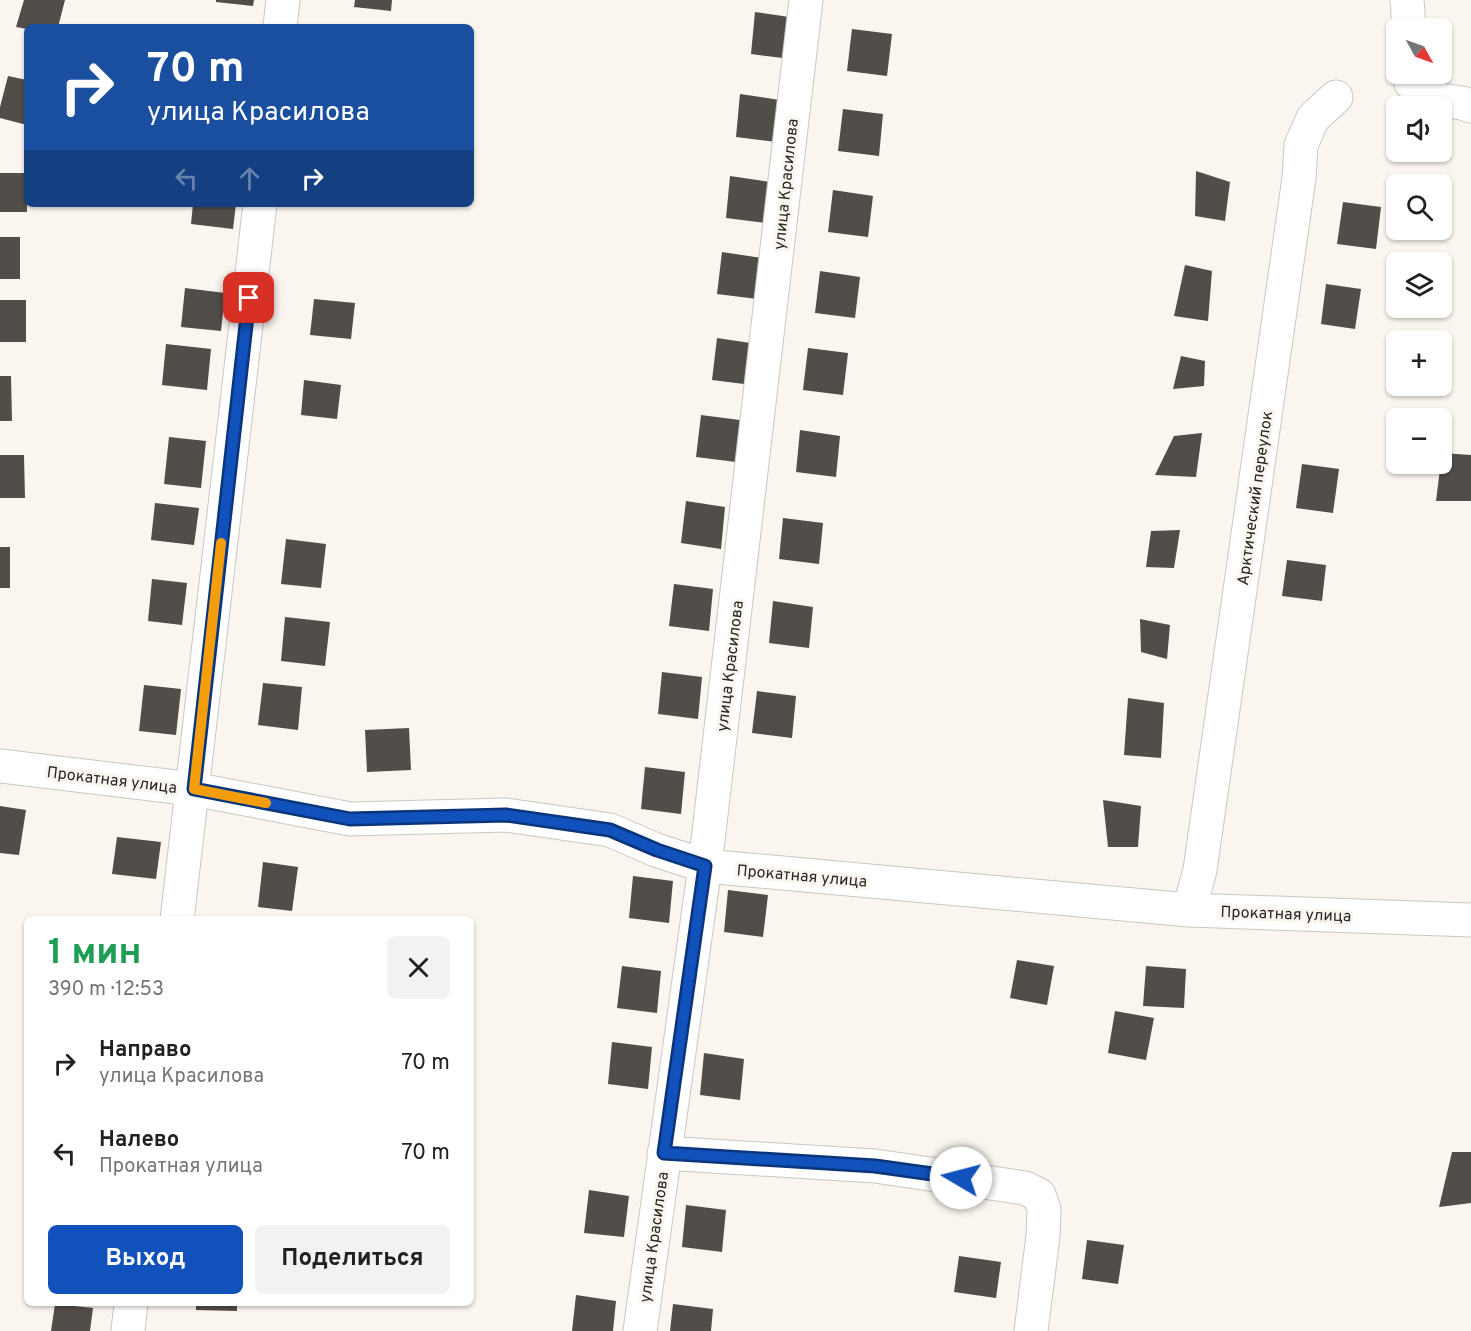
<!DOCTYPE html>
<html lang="ru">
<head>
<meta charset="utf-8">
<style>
  :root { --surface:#fff; --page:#f2f2f2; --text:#202124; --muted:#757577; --accent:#1151bc }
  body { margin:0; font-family:Overpass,sans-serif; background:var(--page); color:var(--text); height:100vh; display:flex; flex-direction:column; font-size:22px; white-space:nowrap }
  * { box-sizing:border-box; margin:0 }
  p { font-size:20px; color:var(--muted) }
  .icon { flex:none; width:33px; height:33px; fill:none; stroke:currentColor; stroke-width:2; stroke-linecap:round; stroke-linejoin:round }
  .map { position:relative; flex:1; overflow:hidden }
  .sheet { position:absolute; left:24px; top:916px; width:450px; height:390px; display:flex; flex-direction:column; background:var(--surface); border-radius:9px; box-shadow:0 2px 4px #0004 }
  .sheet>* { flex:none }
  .top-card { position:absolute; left:24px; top:24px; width:450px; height:183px; border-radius:9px; box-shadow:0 2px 4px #0004; background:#1a4fa0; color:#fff; overflow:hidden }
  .needle { width:39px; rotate:130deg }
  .fabs { position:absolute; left:1386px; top:18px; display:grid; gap:12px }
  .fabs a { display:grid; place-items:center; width:66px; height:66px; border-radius:9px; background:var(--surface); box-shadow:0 2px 4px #0004; font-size:30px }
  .pin { position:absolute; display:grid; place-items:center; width:51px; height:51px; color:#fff; margin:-26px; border-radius:12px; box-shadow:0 3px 9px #0006 }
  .me { position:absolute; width:66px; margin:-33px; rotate:278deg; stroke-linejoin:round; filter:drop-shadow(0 0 4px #0008) }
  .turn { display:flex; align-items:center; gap:21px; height:126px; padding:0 24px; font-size:27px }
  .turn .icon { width:78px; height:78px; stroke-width:2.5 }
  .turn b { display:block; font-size:42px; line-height:51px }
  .lanes { display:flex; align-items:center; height:57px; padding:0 24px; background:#0003; justify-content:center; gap:30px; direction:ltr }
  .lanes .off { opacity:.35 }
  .round { display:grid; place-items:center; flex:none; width:63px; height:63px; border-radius:9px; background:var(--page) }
  .summary { display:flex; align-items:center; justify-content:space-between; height:102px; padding:0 24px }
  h1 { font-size:36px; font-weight:700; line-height:45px; color:#1e9e55 }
  .button { display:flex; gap:12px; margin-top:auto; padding:12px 24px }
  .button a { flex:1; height:69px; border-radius:9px; background:var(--accent); color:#fff; font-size:24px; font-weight:700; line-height:69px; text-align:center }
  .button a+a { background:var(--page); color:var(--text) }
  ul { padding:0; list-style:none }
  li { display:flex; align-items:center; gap:18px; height:90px; padding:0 24px }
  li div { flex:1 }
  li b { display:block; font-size:22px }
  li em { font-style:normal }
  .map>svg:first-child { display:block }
</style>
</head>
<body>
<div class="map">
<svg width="1471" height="1331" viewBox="0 0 1471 1331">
  <rect width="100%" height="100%" fill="#faf6ef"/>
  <path fill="#514d48" d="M24,0H65L58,27H27V29L16,27Z
    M216,0H254L253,6L216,2Z
    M355,0H392L391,11L354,7Z
    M755,12L796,18L791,59L751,54Z
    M852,29L892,34L887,76L847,71Z
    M8,76L27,80V125L0,118V107Z
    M740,94L780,100L776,142L736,137Z
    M843,109L883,114L879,156L838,151Z
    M1196,171L1230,182L1225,221L1195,216Z
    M0,173H27V212H0Z
    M730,176L770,182L766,223L726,218Z
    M833,190L873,196L868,237L828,232Z
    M1343,202L1381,207L1376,249L1337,244Z
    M193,204H236L233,229L191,224Z
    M0,237H20V279H0Z
    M722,252L762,258L757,299L717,294Z
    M1185,265L1212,271L1208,321L1174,316Z
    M820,271L860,277L855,318L815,313Z
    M1326,284L1361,289L1355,329L1321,324Z
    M185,288L225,293L221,331L181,327Z
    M314,299L355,303L351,339L310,335Z
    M0,300H26V342H0Z
    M717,338L757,344L752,385L712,380Z
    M166,344L211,349L207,390L162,385Z
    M808,348L848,353L843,395L803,390Z
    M1181,356L1205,361L1204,386L1173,389Z
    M0,376H11L12,421H0Z
    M304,380L341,385L337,419L301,415Z
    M701,415L740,420L736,462L696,457Z
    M800,430L840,436L836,477L796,472Z
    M1202,433L1196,477L1155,475L1174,436Z
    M169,437L206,441L201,488L164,484Z
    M1442,453L1471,455V501H1436Z
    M0,455H24L25,498H0Z
    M1302,464L1339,469L1333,513L1296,508Z
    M686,501L725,507L721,549L681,543Z
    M155,503L199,508L194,545L151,540Z
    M783,518L823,523L819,564L779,559Z
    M1180,530L1174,568L1146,567L1151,531Z
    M286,539L326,544L321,588L281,584Z
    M0,547H10V588H0Z
    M1287,560L1326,565L1322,601L1282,596Z
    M152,579L187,583L182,625L148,621Z
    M674,584L713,589L709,631L669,626Z
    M773,601L813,607L809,648L769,643Z
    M285,617L330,622L325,666L281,661Z
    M1140,619L1170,625L1167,659L1141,652Z
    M662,672L702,677L698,719L658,714Z
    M263,683L302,687L298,730L258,725Z
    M144,685L181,689L176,735L139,731Z
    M757,691L796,696L792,738L752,733Z
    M1128,698L1164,703L1161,758L1124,755Z
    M409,728L411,770L367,772L365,730Z
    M645,767L685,772L681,814L641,809Z
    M1103,800L1141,806L1138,847H1108Z
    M0,806L26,810L19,855L0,853Z
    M117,837L161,842L156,879L112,874Z
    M263,862L298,867L292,911L258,907Z
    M633,876L673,881L669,923L629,918Z
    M728,890L768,895L763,937L724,932Z
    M1017,960L1054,966L1047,1005L1010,998Z
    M622,966L661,971L657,1013L617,1008Z
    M1146,966L1186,969L1184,1008L1143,1006Z
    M1115,1011L1154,1018L1146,1060L1108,1053Z
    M612,1042L652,1047L648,1089L608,1084Z
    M704,1053L744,1059L740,1100L700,1095Z
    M1452,1152H1471V1203L1439,1207Z
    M589,1190L629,1196L624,1237L584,1233Z
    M686,1205L726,1210L722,1252L682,1247Z
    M1087,1240L1124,1245L1118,1284L1082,1279Z
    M959,1256L1001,1262L996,1298L954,1292Z
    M576,1295L616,1301L613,1331H572Z
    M55,1304L93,1308L90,1331H51Z
    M196,1304H237V1311L196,1310Z
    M673,1304L713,1309L711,1331H670Z"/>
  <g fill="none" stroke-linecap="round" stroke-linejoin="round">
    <g stroke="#cbc7c0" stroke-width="35">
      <path id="minor" d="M1407,0L1409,28
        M280,27L283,0
        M1411,74V83L1432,99L1462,103L1471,106
        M0,766L193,789L350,819L506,815L610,830L656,850L705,866L1189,910L1471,920
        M1189,910L1200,870L1299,178L1301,145L1313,118L1336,97
        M177,920L260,204
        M664,1153L875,1166L1025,1188L1039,1195L1044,1209L1043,1236L1031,1331
        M128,1331L131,1304
        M640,1331L705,866L806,0"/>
    </g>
    <use href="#minor" stroke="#fff" stroke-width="33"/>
  </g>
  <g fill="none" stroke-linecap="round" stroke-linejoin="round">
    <g stroke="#0b357a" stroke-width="15">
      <path id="route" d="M249,298L194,789L350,819L506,815L610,830L657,850L705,866L664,1153L875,1166L961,1178"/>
    </g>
    <use href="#route" stroke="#1151bc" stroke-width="10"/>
    <path stroke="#f59e0b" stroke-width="10" d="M221,543L194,789L266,803"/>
  </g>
  <g text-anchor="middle" stroke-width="6" stroke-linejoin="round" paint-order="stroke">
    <g font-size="16" fill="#292725" stroke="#faf6ef">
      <text transform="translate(785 184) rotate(-84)" y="6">улица Красилова</text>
      <text transform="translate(1254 498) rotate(-82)" y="6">Арктический переулок</text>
      <text transform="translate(729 666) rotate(-83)" y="6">улица Красилова</text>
      <text transform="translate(112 779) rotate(7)" y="6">Прокатная улица</text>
      <text transform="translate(802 875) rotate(5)" y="6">Прокатная улица</text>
      <text transform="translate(1286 913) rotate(2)" y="6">Прокатная улица</text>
      <text transform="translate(653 1237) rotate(-82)" y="6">улица Красилова</text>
    </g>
  </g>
</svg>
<div class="fabs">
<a><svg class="needle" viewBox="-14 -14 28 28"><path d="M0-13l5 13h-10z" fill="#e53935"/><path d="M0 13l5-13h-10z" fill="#757577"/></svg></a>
<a><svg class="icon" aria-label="sound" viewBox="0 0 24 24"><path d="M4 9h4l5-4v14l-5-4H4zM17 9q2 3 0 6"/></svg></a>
<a><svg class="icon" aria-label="search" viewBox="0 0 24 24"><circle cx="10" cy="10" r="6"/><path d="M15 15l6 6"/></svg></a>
<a><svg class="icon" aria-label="layers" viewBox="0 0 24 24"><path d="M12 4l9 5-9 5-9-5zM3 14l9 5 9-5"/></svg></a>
<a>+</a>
<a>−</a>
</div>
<div class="pin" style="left:249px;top:298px;background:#d93025"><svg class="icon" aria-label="arrive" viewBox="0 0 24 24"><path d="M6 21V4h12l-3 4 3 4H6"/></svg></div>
<svg class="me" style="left:961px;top:1178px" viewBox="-20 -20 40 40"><circle r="19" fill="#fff"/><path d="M0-13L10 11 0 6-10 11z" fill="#1151bc"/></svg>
<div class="top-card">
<div class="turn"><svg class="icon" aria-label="right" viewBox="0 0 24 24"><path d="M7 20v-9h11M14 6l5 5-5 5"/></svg><div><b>70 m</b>улица Красилова</div></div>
<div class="lanes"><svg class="icon off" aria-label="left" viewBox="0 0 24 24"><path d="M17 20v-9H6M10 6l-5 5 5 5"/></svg><svg class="icon off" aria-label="ahead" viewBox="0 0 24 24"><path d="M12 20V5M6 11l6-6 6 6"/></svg><svg class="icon" aria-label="right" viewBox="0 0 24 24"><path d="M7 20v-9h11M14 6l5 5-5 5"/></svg></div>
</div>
<section class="sheet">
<div class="summary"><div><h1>1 мин</h1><p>390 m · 12:53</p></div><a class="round"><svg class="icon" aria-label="close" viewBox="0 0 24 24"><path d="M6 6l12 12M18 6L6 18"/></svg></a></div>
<ul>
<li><svg class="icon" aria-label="right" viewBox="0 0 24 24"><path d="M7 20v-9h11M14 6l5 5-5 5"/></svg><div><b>Направо</b><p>улица Красилова</p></div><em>70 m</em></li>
<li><svg class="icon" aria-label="left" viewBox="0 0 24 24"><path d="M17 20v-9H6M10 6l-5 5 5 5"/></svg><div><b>Налево</b><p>Прокатная улица</p></div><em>70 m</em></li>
</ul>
<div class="button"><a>Выход</a><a>Поделиться</a></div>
</section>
</div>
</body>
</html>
